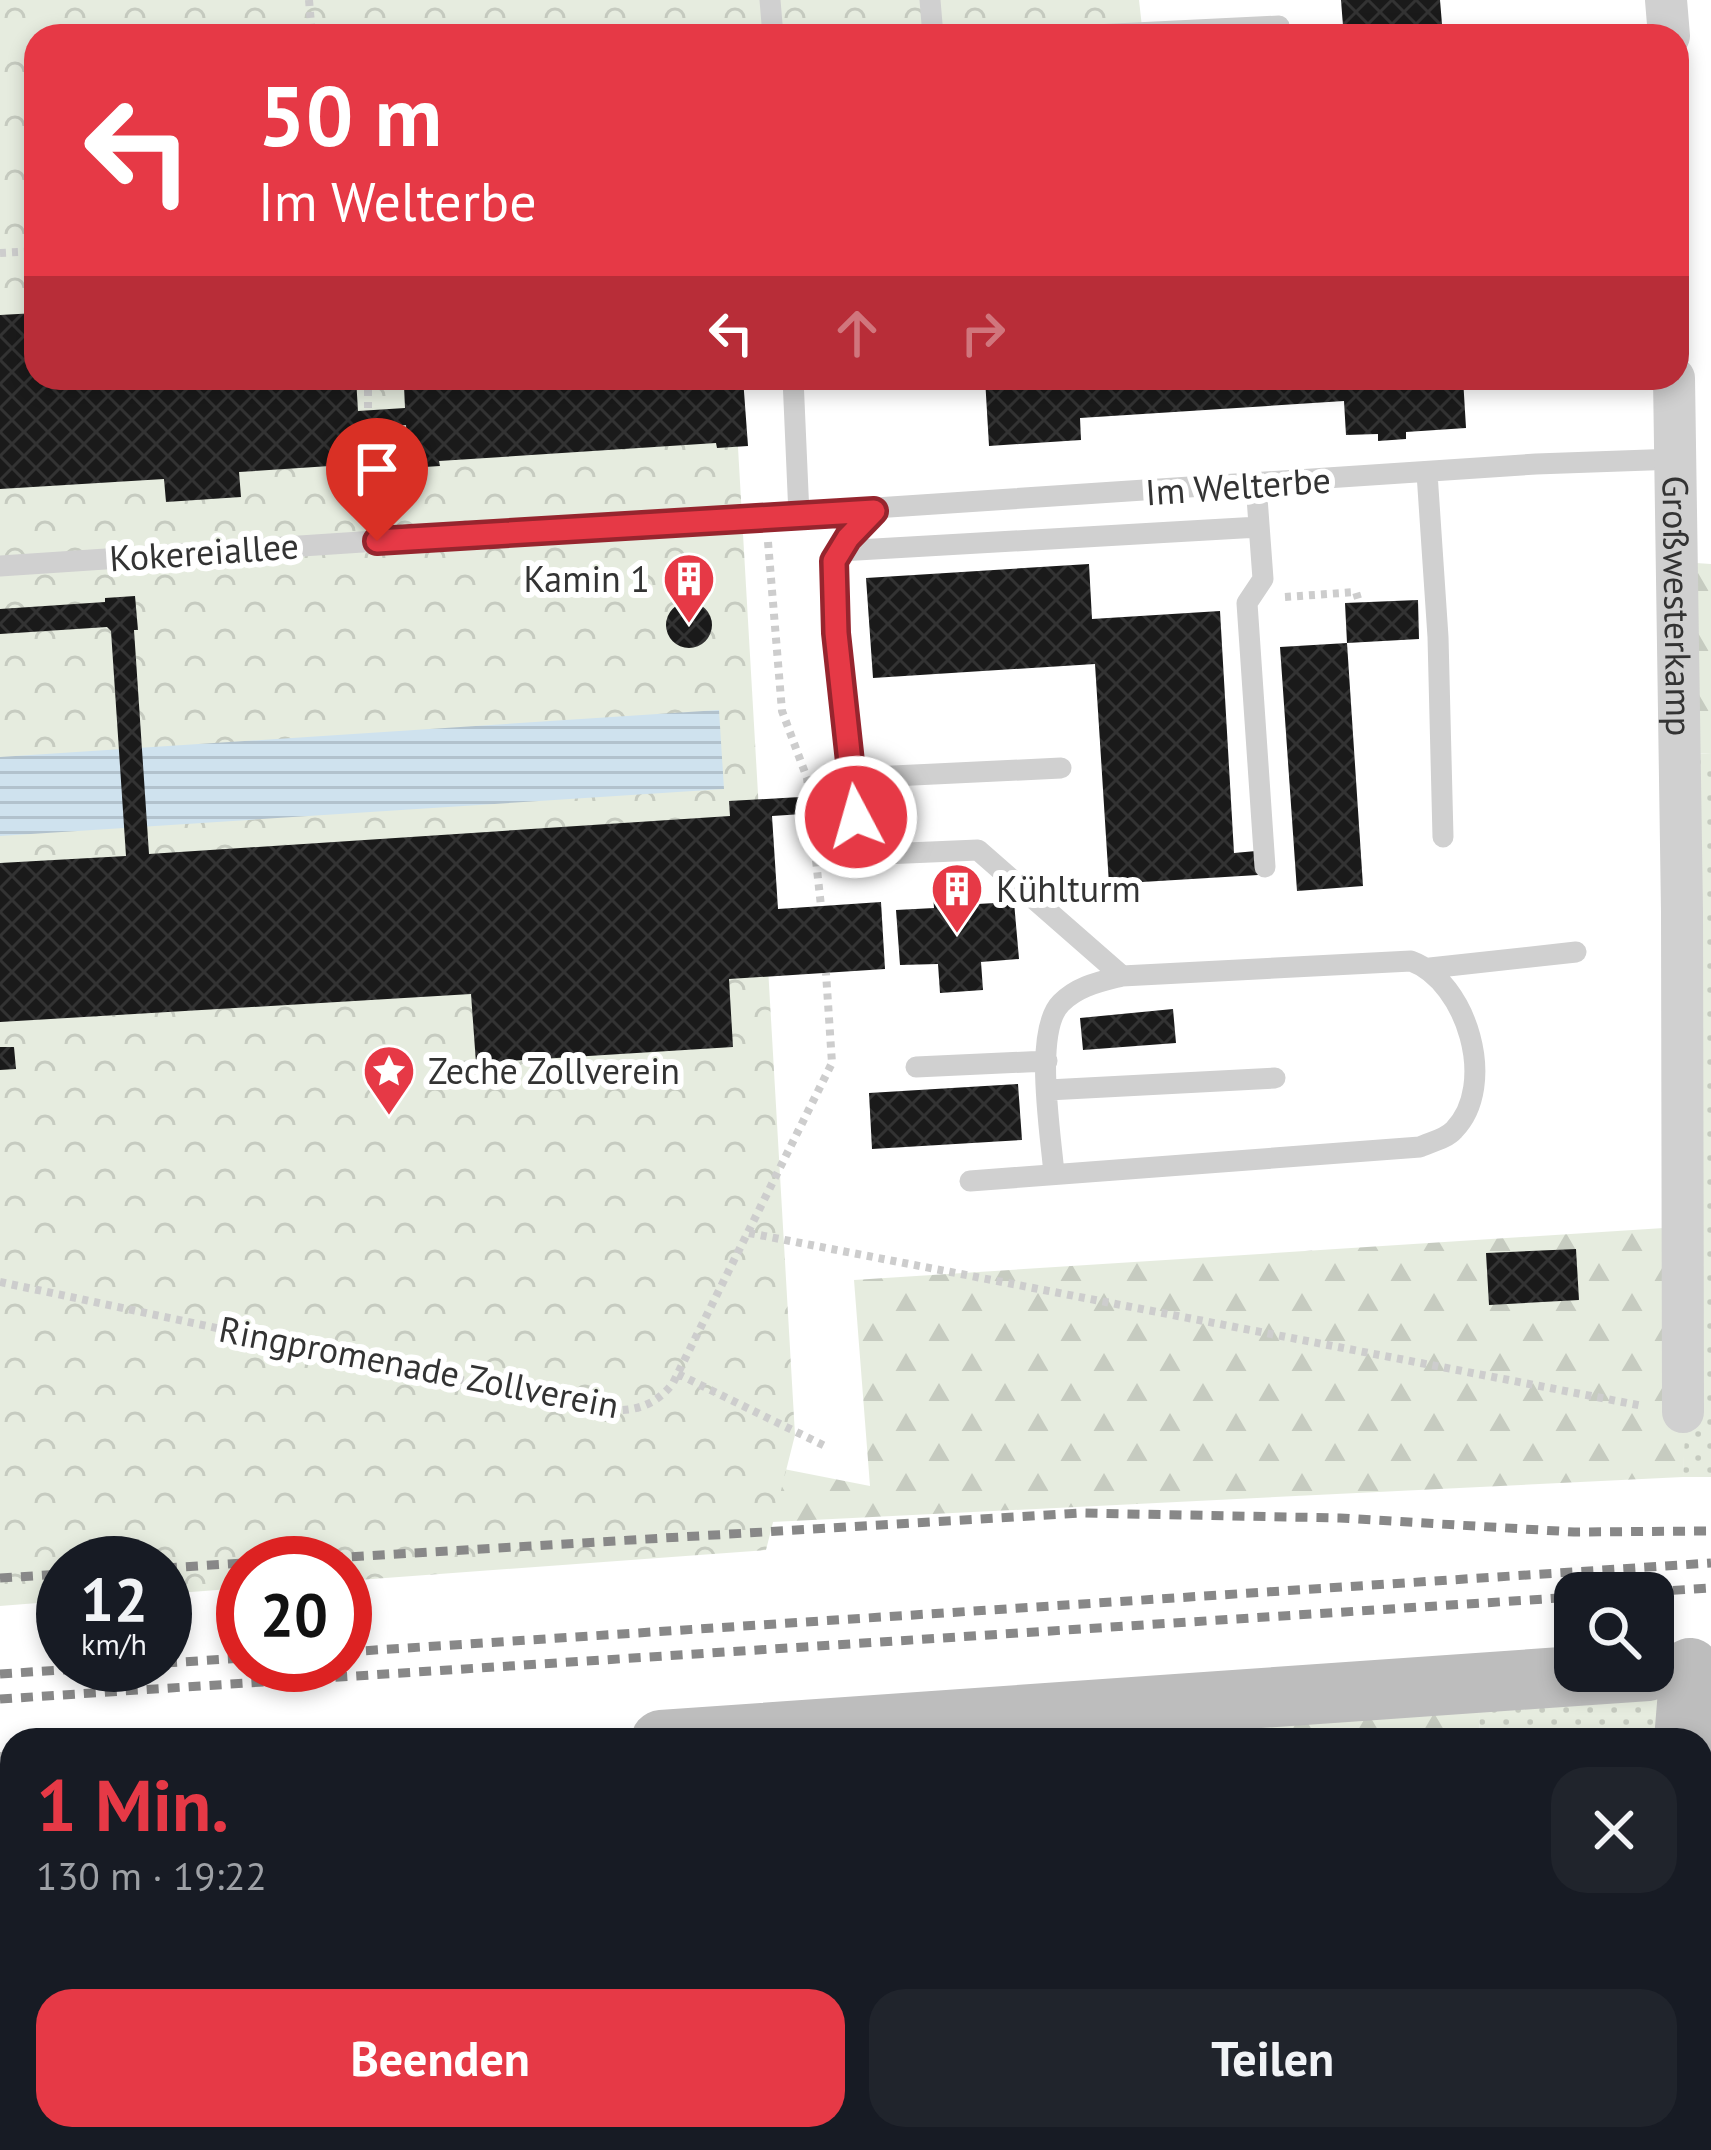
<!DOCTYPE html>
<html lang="de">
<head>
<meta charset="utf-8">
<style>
  :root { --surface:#171b24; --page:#20242c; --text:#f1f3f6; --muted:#9ea1a6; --accent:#e63946 }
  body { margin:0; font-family:"PT Sans",sans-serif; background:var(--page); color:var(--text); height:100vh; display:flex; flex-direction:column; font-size:45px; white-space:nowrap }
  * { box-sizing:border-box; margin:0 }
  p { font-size:39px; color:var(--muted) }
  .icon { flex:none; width:66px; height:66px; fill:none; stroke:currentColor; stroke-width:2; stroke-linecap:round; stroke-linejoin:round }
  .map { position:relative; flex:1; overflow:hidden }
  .side { position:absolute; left:0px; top:1728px; width:1713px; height:423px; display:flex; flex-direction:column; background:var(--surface); border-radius:36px 36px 0 0; box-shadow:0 6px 18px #0003 }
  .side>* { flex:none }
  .banner { position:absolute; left:24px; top:24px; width:1665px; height:366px; border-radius:36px; box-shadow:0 6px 18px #0003; background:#e63946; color:#fff; overflow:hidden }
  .buttons { position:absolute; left:1554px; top:1572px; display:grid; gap:24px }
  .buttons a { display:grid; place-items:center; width:120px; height:120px; border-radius:24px; background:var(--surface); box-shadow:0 6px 18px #0003; font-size:60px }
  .speed { position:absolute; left:36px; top:1536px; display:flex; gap:24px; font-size:60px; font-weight:700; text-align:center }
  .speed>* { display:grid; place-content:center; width:156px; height:156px; border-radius:50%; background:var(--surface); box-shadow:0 6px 18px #0003; line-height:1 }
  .speed small { font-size:30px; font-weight:400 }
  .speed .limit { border:18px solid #d22; background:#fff; color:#111 }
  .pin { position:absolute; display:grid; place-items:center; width:102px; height:102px; color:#fff; margin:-123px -51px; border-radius:50% 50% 50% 0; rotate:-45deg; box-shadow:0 0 12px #0007 }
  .pin .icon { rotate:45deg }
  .me { position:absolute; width:132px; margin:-66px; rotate:354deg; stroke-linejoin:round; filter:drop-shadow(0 0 9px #0008) }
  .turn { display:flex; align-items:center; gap:42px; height:252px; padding:0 36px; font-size:54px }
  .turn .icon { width:156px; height:156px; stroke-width:2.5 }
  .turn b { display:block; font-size:84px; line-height:102px }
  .lanes { display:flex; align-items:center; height:114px; padding:0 36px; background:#0003; justify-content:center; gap:60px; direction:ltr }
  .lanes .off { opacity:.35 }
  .round { display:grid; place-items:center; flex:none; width:126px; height:126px; border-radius:36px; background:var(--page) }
  .head { display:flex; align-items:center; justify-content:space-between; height:204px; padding:0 36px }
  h1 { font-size:72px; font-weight:600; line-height:90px; color:var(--accent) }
  .button { display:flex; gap:24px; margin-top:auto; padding:24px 36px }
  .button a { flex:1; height:138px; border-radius:36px; background:var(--accent); color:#fff; font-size:48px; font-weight:600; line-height:138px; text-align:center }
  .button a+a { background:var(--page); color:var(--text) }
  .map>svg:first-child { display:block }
</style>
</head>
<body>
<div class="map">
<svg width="1711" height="2150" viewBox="0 0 1711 2150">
  <defs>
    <pattern id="grass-dots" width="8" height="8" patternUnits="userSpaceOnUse" patternTransform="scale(3)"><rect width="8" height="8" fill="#e6ecdf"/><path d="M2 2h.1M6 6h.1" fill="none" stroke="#c6cbc0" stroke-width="1.8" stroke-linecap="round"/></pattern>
    <pattern id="forest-firs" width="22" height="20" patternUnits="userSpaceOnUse" patternTransform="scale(3)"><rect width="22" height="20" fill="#e6ecdf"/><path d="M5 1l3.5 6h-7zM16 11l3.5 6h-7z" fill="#c6cbc0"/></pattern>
    <pattern id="park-crowns" width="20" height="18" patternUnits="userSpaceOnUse" patternTransform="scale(3)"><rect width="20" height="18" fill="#e6ecdf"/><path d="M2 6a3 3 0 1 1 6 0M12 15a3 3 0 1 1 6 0" fill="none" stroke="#c6cbc0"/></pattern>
    <pattern id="water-rules" width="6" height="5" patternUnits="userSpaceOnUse" patternTransform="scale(3)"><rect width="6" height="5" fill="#cfe2ee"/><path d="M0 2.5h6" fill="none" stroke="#b2c2cd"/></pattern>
    <pattern id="building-cross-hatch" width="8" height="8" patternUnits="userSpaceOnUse" patternTransform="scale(3)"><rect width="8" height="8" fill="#1a1a1a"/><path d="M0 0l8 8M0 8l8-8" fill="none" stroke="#333"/></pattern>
  </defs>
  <rect width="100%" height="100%" fill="#fff"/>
  <path fill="url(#grass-dots)" d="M1711,753V1477H1683L1695,754Z
    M1684,1673L1679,1740H1480L1478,1691Z
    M1353,2139H1542L1536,2150H1349Z"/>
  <path fill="url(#forest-firs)" d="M1696,563L1711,564V753L1695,754Z
    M1695,1226L1683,1477L0,1560V1315L870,1486L854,1280Z
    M1478,1691L1480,1740H787Z
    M12,1822V1977L0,1955V1823Z
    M100,2139H1353L1349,2150H106Z"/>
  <path fill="url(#park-crowns)" d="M0,0H1139L1143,36H36V378H734L795,1435L766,1550L345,1581V1563H243V1588L165,1594V1563H63V1601L0,1606Z"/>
  <path fill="url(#water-rules)" d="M719,710L724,789L0,836V757Z"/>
  <path fill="url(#building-cross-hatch)" d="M1341,0H1440L1443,36H1307L1306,28L1343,26Z
    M36,313V378H356L358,411L405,408L404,386L392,387L391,378H743L748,446L717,448L716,443L439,461L440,466L409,468L406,425L359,428L360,464L239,472L241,497L166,502L164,479L0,489V315Z
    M985,378H1463L1466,428L1406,432V439L1378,441V434L1346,435L1344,401L1080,418L1081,440L989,446Z
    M1089,564L1092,619L1220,611L1234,853L1256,851L1258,875L1109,884L1095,664L873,678L866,578Z
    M135,596L138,630H134L149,854L730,816L729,801L817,796L818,813L772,816L778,909L881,902L885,969L729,979L733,1047L476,1063L471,994L0,1022V863L126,856L111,631L107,627L0,634V609L105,602V598Z
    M1418,600L1419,639L1347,643L1345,603Z
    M666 625a23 23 0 1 1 46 0a23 23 0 1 1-46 0Z
    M1347,643L1363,886L1297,891L1280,647Z
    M975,891L977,904L1014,902L1019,959L981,962L983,990L940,993L938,964L900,965L896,910L934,908L933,894Z
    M1173,1009L1176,1043L1083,1050L1080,1018Z
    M0,1047H14L16,1069L0,1070Z
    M1018,1084L1022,1140L872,1149L869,1093Z
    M1576,1249L1579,1300L1489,1305L1486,1253Z
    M1598,2139H1659L1678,2150H1592Z"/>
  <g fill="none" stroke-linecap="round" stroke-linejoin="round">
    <path stroke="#cdcdcd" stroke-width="8" stroke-dasharray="6 6" stroke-linecap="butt" d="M309,0L312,36
      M0,253L36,251
      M368,378V410
      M369,427L376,515
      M768,542L782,711L807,778L821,906
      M1285,597L1356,592L1359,602
      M749,1233L1643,1406
      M0,1282L599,1409C629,1413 654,1408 673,1383L832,1063L826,973
      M678,1374L825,1446"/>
    <path stroke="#d0d0d0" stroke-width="21" d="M770,0L773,36
      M930,0L933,36
      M1074,36L1279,26
      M793,378L799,515
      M1427,473L1438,637L1443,837
      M1256,484L1263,579L1247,603L1265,867
      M874,511L848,538L834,561L835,633L860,855L978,850L1122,976L1411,961C1467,982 1498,1085 1454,1130C1446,1139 1431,1142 1420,1147L970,1181
      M840,551L1259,527
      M0,566L1536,464L1677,459
      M851,778L1061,768
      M1430,968L1576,952
      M916,1067L1047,1061
      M1048,1090L1275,1078
      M1054,1174C1051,1135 1033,1031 1061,1003C1078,986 1099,982 1122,976"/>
    <g stroke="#d0d0d0" stroke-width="42">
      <path d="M1666,0L1669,36"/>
      <path id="s1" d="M1674,378L1682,912L1683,1412"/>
    </g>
    <path stroke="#bdbdbd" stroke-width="60" d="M661,1740L1648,1671
      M1684,1740L1690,1668
      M0,1782L12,1781
      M1541,2150L1547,2139"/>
    <path stroke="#888" stroke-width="9" stroke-dasharray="12 9" stroke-linecap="butt" d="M247,1563L1081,1513L1340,1518L1574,1532L1711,1531
      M165,1568L243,1563
      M0,1578L63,1574
      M1631,1593L1711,1588
      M345,1652L1711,1563
      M165,1663L243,1658
      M0,1674L138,1665
      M0,1699L1575,1597"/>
  </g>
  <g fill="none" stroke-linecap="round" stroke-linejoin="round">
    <g stroke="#96252e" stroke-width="30">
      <path id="route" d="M377,541L874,511L848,538L834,561L836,633L856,817"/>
    </g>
    <use href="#route" stroke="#e63946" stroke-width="21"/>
  </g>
  <defs>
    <g id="building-pin" transform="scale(2.7)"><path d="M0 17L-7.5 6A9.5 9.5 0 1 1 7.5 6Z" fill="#e63946" stroke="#fff"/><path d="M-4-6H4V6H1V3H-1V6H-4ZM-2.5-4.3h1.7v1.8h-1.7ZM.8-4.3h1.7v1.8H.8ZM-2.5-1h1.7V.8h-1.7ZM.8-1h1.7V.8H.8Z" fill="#fff"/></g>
    <g id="sight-pin" transform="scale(2.7)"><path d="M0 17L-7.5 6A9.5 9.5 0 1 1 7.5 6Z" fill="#e63946" stroke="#fff"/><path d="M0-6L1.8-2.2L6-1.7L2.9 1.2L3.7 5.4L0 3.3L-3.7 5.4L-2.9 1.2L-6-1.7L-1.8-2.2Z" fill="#fff"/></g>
  </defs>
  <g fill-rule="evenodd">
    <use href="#building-pin" x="689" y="579"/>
    <use href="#building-pin" x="957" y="889"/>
    <use href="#sight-pin" x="389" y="1071"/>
  </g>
  <g text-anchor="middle" stroke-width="12" stroke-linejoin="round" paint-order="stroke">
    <g font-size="36" fill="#333" stroke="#fff">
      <text transform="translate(1238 486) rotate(-4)" y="13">Im Welterbe</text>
      <text transform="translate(204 552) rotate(-4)" y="13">Kokereiallee</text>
      <text dy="13" stroke="none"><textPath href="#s1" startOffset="228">Großwesterkamp</textPath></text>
      <text transform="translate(419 1367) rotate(11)" y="13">Ringpromenade Zollverein</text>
    </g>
    <g font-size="36" fill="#333" stroke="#fff" text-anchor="start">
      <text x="650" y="592" text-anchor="end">Kamin 1</text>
      <text x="996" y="902">Kühlturm</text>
      <text x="428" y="1084">Zeche Zollverein</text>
    </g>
  </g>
</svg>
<div class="buttons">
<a><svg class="icon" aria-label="search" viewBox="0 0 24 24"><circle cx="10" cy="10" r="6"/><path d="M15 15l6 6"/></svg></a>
</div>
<div class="speed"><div>12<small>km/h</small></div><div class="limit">20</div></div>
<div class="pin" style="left:377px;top:541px;background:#d93025"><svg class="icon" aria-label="arrive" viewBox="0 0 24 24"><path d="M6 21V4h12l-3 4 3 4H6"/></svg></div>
<svg class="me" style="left:856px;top:817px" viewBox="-20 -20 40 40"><circle r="17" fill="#e63946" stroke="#fff" stroke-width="3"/><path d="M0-11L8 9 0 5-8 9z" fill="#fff"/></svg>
<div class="banner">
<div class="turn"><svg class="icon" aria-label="left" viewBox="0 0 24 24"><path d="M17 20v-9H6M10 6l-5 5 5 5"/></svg><div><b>50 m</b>Im Welterbe</div></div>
<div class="lanes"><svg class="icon" aria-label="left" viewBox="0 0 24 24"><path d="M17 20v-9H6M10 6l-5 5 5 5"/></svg><svg class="icon off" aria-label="ahead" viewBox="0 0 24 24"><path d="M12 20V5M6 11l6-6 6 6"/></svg><svg class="icon off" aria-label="right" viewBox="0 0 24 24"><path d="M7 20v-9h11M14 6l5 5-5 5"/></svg></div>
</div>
<section class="side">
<div class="head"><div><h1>1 Min.</h1><p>130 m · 19:22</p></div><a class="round"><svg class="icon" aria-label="close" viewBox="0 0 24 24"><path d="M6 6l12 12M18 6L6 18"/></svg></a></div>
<div class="button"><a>Beenden</a><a>Teilen</a></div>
</section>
</div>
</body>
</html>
